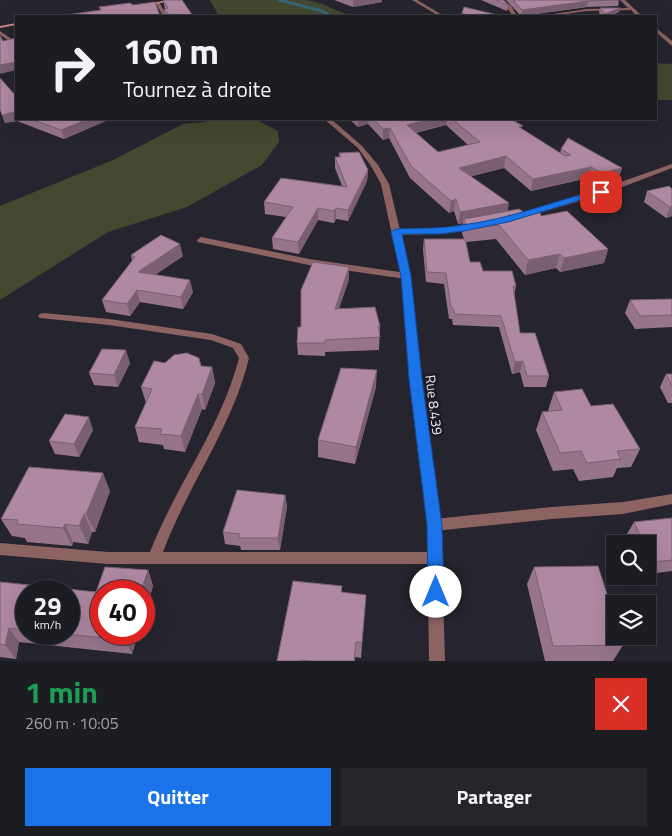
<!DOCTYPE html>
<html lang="fr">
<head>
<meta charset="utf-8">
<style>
  :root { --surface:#1c1c23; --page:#25252b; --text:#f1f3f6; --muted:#a0a1a6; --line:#3a3a41; --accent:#1a73e8 }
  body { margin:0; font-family:"Titillium Web",sans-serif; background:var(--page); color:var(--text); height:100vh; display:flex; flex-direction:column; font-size:19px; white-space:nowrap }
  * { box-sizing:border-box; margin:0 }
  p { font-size:16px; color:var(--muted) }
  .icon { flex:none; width:28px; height:28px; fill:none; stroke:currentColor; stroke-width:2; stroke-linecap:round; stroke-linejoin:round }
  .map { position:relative; height:661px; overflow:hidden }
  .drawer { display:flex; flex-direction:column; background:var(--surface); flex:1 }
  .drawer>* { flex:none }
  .banner { position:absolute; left:15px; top:15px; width:642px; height:105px; border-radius:0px; box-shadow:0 5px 20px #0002,0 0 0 1px var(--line); background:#1c1c23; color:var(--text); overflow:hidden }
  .fabs { position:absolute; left:606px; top:535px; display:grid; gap:10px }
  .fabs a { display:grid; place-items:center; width:50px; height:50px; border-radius:0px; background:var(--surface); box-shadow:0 5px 20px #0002,0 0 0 1px var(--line); font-size:25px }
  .speed { position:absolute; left:15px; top:580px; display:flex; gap:10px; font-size:25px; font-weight:700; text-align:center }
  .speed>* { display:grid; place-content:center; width:65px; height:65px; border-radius:50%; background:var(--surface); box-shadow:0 5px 20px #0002,0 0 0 1px var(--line); line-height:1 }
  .speed small { font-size:12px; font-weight:400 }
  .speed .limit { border:8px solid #d22; background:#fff; color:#111 }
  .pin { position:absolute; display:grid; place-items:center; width:42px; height:42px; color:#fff; margin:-21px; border-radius:10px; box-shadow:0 2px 8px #0006 }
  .me { position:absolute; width:55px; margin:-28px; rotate:0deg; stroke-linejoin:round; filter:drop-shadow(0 0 4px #0008) }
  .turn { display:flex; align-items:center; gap:18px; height:105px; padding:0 25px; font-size:22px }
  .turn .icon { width:65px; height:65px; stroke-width:2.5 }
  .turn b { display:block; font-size:35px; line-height:42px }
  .round { display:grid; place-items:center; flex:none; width:52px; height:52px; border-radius:0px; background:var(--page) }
  .overview { display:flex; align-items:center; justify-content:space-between; height:85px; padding:0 25px }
  h1 { font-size:30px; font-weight:700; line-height:38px; color:#1e9e55 }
  .action { display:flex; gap:10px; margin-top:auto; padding:10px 25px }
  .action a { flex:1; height:58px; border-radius:0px; background:var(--accent); color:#fff; font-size:20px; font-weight:700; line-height:58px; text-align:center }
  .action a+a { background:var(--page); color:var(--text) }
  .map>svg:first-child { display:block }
</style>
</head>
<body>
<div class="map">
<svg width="672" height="661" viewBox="0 0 672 661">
  <rect width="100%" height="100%" fill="#26252f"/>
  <path fill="#43482e" d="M210,0C240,0 278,0 307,0C324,2 338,13 354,16H219Z
    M656,63L672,64V100H656Z
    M207,119H255L278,131L279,142L262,165L187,207L108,232L0,300V206L113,160L183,124L205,122Z"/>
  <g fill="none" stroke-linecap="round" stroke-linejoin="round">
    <path stroke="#376777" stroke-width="3" d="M279,0L322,11L331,16"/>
    <path fill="#8c6361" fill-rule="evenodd" d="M412,0H417L444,16H439Z
      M499,0H504L511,6L517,16H513L507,8Z
      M620,0H625L642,16H637L631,10L587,11L551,16H540L587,9L628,8Z
      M656,28L672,41V46L656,32Z
      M0,31L16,42V45L0,35Z
      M672,164V168L604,194L529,216H526L522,214L523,212L598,190Z
      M475,224L479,226L478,228L440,234L396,235L392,232L396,229L440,228Z
      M201,237L309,259L406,273L411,276L406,279L309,265L198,242L197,240Z
      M43,313L109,319L212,334L241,344L249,358C232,428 188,485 163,552H436L441,553L443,558L441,563L436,564H108L0,555V543L108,552H150C176,485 221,428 239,358L233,348L211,340L109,325L40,318L38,316L40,314Z
      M672,494V504L623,514L552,519L434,531L429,529L427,525L429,521L434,519L552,507L623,502Z"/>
    <path fill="#8c6361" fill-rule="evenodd" d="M155,2H159L167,16H163Z
      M324,119H331L362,146L378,165L389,184L411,276L420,379L441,525L445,661H429L427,525L410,379L401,276L381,184L371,166L358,148Z"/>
    <path fill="#c68582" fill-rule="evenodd" d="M168,0H179L143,6L141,5Z
      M16,23V25L0,28V26Z"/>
  </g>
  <path fill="#96758b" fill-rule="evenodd" d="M163,0L193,16H165L164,10L165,9Z
    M334,0H382V2L353,7Z
    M481,0H503L508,5L507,11Z
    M506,0H619L618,6L587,7L521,16Z
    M600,8H620L619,12L609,16H602L599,13Z
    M462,13L502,16H461Z
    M16,96V119H119L113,121L108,120L64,139L17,121L5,123L0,109Z
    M349,119H515L517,123L522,129L560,154L561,149L622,168L618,180L599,185L588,178L531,191L504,168L471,176L508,211L541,216L608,249L604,263L560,272L556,268L525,275L496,239L466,242L470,262L483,271L516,286L514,295L520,333L549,376L546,387H524L520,372L512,374L499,327L453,325L452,319H449L444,284L426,282L423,249L424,239H464L462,233L463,223L458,224L454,211L449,213L410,178L389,138L383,140L368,124L358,127ZM446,125L468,145L438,152L416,133Z
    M339,153L368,170L367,181L348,221L336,219L334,223L318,220L299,254L273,249L272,238L286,217L265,214L264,202L342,186L335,168V157H339Z
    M672,189V216L666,218L644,202L647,191Z
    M131,255L183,256L155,275L193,292L183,309L140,302L130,316L106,312L102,300L132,261Z
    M349,267V279L339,308L380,326L379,350L325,352V356L298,355L297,343Z
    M672,299V327L635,329L625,313L630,300Z
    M130,363L118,387L94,385L89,373Z
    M165,363L212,367L215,383L205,410L202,409L185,452L164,449L163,445L139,442L135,427L146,403L141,387Z
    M666,374H672V403H668L660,387Z
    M376,387L355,464L318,457V440Z
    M554,392L591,406L640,449L631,467L617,468L613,477L579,481L573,469L553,471L536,430L542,412L548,411Z
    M93,430L79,457L55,454L49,441Z
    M110,491L95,532H92L88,544L73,542L72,546L27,542L25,538L12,536L1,519Z
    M285,495L287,507L280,550H241L240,546L225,544L223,532Z
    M672,518V571L648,574V544H632L627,534L634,522Z
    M534,567L623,645L613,661H545L527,584Z
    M148,570L153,586L144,616V591L138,634L132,654L19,642L16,659L0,657V582L96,592ZM26,591L69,634H26Z
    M342,586V593L366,595L361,658L355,657V661H277Z"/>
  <path fill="#7a5f71" d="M353,0H382V2L353,7Z
    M588,1L587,7L521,16L522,10Z
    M620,8L619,12L609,16H605V14Z
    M16,62V70L0,74V65Z
    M14,112L17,121L5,123L2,115Z
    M88,119H108V120L64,139L61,130Z
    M112,119H119L113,121Z
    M358,119H368V124L358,127Z
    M431,119H447L446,125L406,135L407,125Z
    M390,128L389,138L383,140V129Z
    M506,156L504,168L458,180L459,168Z
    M591,167L588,178L531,191L533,179Z
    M622,168L618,180L599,185L602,173Z
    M368,170L367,181L348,221V210Z
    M456,199L454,211L449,213L451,201Z
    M509,203L507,215L464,219L463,223L458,224L460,212Z
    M672,206V216L666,218L670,207Z
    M318,208V220L299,254L298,242Z
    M336,208V219L334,223V211Z
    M180,244L183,256L141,284L138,272Z
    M608,249L604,263L560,272L564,258Z
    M560,254L556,268L525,275L528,260Z
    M349,267V279L335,321V309Z
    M190,280L193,292L183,309L181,297Z
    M137,290L140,302L130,316L127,304Z
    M126,350L130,363L118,387L114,375Z
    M523,361L520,372L512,374L515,362Z
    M212,367L215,383L205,410L202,394Z
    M377,370L376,387L355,464L356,447Z
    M198,394L202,409L185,452L181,436Z
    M89,417L93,430L79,457L74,444Z
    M103,473L110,491L95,532L86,514Z
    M285,495L287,507L280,550L278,538Z
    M84,514L92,532L88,544L79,526Z
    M65,524L73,542L72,546L63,528Z
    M148,570L153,586L144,616V591H141Z
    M9,628L19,642L16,659L5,645Z
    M127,634H138L132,654L125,640Z"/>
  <path fill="#af88a2" stroke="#7a5f71" d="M163,0H182L193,16H171L164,10L168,8Z
    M496,0H503L508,5Z
    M513,0H619L588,1L522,10Z
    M155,2L160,16H59L101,10L99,7L130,3L133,5Z
    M464,7L502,16H469L462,13Z
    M600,8H620L605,14Z
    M0,36L3,41L16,38V62L0,65Z
    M0,78L16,96V113L14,112L2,115L0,109Z
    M31,119H88L61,130Z
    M373,119H431L407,125L438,152L480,142L452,119H515L518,120L514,121L523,126L519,127L565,156L571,155L561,149L568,138L622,168L602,173L591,167L533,179L506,156L459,168L509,203L460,212L456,199L451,201L411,166L390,128L383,129Z
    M359,152L368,170L348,210L336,208L334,211L318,208L298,242L272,238L293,207L264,202L281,178L347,187L335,157H341L339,153Z
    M669,186L672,189V206L670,207L647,191Z
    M519,209L525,213L539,210L541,216L567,211L608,249L564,258L560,254L528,260L499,225L467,228L464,219Z
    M161,235L180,244L138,272L190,280L181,297L137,290L127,304L102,300L135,257L131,255Z
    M424,239H465L470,262H480L483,271H512L516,286H513L520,333H535L549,376H527L523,361L515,362L501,316L455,314L453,308H451L446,273L427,272Z
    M313,262L349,267L335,309L375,307L380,326H378L380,337L325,340V343H297L298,327H301V290Z
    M672,299V315L640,316L630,300Z
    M102,349L126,350L114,375L89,373Z
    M187,353L199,358L201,366L212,367L202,394H198L181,436L160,434L162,429L135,427L152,389L141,387L154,361L165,363L174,355Z
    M341,368L377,370L356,447L318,440Z
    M666,374H672V386Z
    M582,389L591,406L613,404L640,449L617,451L621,459L587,463L581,451L560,453L542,412L562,410L554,392Z
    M65,414L89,417L74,444L49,441Z
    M29,467L103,473L86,514H84L79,526L65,524L63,528L17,524L18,520L1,519Z
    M237,490L285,495L278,538H239L240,534L223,532Z
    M672,518V560L653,562L648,550V544H644L634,522Z
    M598,566L615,619V636H621L623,645L553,646L534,567Z
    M105,567L148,570L141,591H101V634H127L125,640L66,634H69V591H26V630L9,628L5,645L0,644V582L96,592Z
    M293,581L342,586L341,592L366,595L362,642H356L354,661H311L301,660V661H277Z"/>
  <path fill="#1a73e8" stroke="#114b97" d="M601,189L604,190V193L508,222L464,231L440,234H402L411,276L422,379L442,525L444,592L442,597L436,600L430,597L428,592L427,525L409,379L401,276L391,232L396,229C418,228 440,229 462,225C510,219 555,201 601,189Z"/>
  <g text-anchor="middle" stroke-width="5" stroke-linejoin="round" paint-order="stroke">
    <g font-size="14" fill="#e6e5ec" stroke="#1d1b25">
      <text transform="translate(434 405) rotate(83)" y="5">Rue 8.439</text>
    </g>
  </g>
</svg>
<div class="fabs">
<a><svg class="icon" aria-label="search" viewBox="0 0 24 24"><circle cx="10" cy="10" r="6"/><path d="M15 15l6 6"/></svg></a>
<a><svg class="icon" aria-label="layers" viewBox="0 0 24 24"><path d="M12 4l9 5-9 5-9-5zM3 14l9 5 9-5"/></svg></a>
</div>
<div class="speed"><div>29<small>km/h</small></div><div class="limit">40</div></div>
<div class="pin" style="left:601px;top:192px;background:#d93025"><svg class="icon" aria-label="arrive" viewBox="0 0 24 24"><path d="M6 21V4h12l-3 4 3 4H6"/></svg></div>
<svg class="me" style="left:436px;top:592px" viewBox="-20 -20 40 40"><circle r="19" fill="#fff"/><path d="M0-13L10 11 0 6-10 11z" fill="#1a73e8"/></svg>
<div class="banner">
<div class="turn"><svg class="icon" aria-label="right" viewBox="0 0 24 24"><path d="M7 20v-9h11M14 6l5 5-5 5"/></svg><div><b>160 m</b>Tournez à droite</div></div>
</div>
</div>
<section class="drawer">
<div class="overview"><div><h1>1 min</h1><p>260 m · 10:05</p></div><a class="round" style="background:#d93025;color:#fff"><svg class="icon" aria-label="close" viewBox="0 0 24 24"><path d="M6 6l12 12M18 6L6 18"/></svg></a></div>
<div class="action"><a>Quitter</a><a>Partager</a></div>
</section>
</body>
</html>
